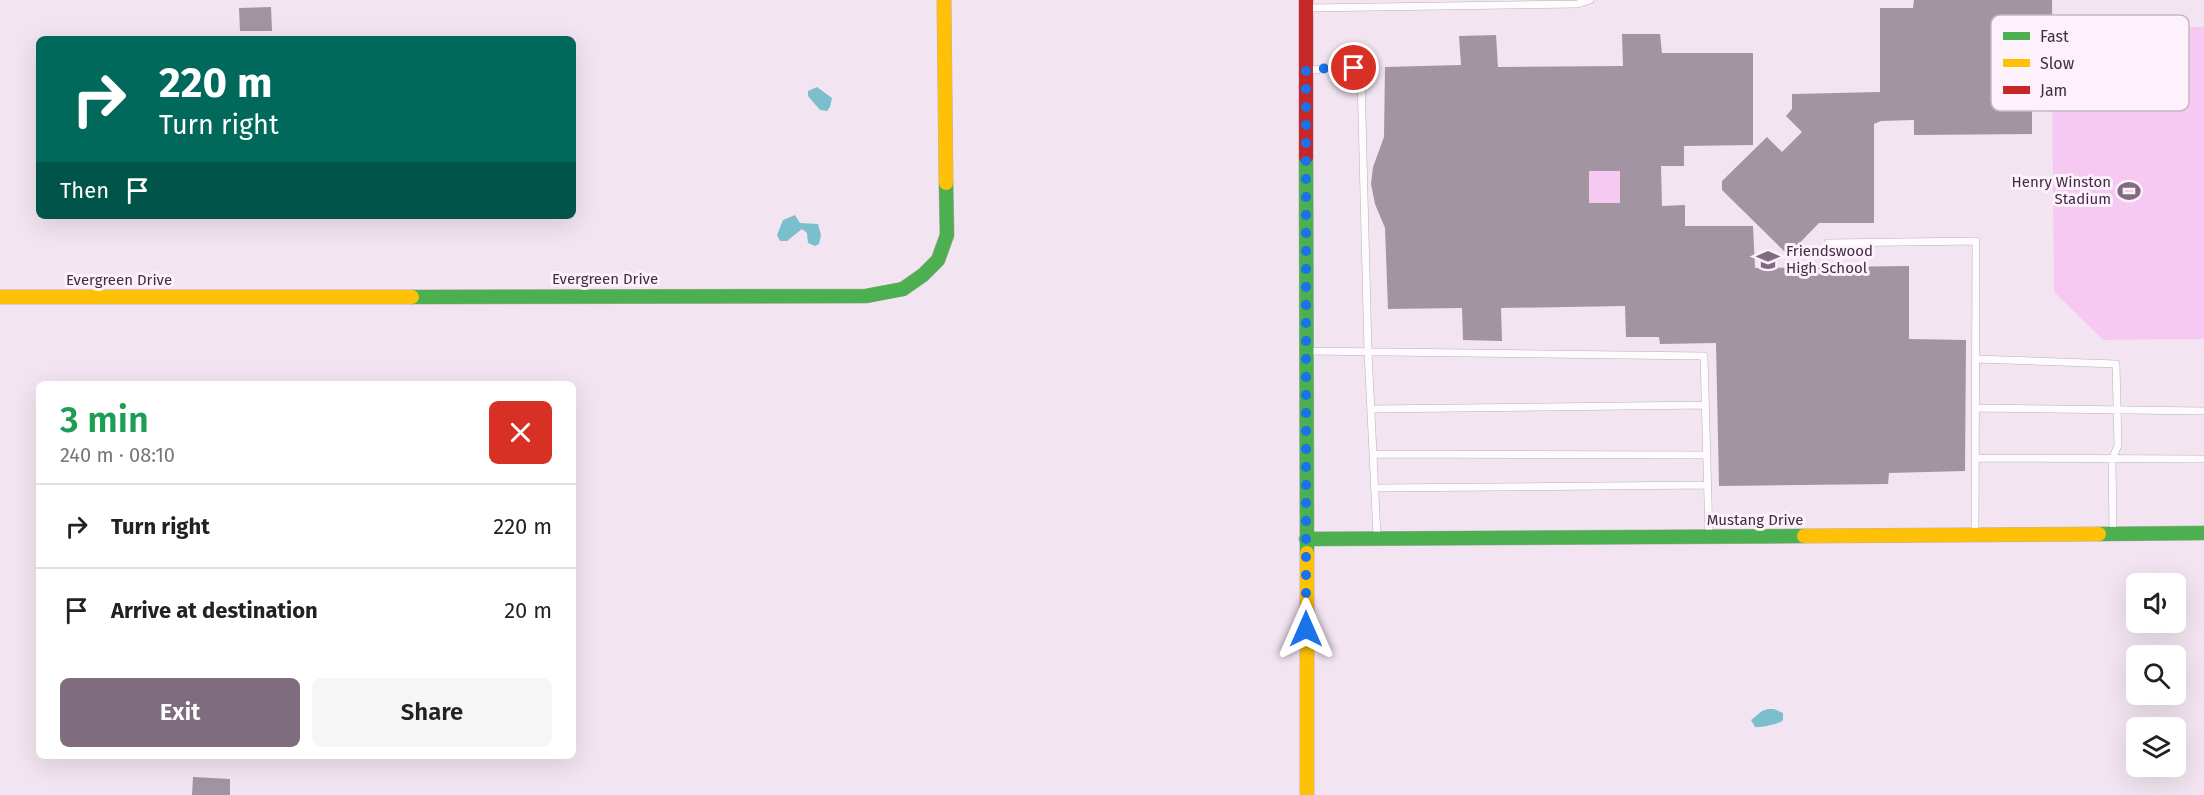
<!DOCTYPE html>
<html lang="en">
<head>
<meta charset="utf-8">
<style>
  :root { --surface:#fff; --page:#f6f6f6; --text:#222; --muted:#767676; --line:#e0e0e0; --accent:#806c7f }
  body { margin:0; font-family:"Fira Sans",sans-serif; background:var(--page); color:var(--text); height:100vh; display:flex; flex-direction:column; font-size:22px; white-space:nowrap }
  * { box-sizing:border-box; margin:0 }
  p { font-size:20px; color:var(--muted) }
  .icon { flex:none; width:33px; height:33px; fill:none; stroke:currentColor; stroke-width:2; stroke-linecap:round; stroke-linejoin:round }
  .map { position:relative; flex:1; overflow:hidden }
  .side { position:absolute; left:36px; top:381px; width:540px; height:378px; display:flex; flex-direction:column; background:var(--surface); border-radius:9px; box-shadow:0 6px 24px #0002 }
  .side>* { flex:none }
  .hud { position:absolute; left:36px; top:36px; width:540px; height:183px; border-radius:9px; box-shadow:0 6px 24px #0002; background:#00695c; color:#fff; overflow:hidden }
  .buttons { position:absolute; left:2126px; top:573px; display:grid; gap:12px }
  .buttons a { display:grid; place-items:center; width:60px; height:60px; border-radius:9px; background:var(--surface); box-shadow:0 6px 24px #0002; font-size:30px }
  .pin { position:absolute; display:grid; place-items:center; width:51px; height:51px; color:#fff; margin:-26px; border:3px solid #fff; border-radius:50%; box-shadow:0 2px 6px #0007 }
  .me { position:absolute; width:66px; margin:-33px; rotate:0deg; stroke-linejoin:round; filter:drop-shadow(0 0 4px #0008) }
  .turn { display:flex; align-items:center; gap:21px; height:126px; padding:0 24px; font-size:27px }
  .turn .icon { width:78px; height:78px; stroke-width:2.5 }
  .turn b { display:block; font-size:42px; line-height:51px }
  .then { display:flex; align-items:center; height:57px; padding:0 24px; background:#0003; gap:12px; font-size:22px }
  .round { display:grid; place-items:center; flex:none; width:63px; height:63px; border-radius:9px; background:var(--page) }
  .overview { display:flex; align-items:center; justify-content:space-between; height:102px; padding:0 24px }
  h1 { font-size:36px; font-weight:600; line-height:45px; color:#1e9e55 }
  .cta { display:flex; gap:12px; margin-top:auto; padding:12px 24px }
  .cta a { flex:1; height:69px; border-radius:9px; background:var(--accent); color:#fff; font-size:24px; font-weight:600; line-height:69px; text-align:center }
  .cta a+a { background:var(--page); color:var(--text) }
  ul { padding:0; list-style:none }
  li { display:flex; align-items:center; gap:18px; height:84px; padding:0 24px; border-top:2px solid var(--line) }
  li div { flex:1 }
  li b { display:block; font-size:22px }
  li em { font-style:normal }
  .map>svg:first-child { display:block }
</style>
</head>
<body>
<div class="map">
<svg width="2204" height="795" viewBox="0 0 2204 795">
  <rect width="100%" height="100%" fill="#f2e5f1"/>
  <path fill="#f6c9f2" d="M2101,27H2204V339L2103,340L2054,292L2052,90H2056V71Z
    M1589,171H1620V203H1589Z"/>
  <path fill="#7bbecc" d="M817,87L832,98L830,107L827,111L820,110L808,96V91Z
    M795,215L800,223L818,224L821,235L819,244L815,246L808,243L807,233L802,229L787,241H780L777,235L783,220Z
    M1768,709H1774L1783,713V720C1780,724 1760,728 1755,727L1751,720L1762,711Z"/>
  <path fill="#a394a2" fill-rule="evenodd" d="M1914,0H2052L2053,86L2032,85V134L1914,135V120L1881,121L1874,124V223H1819L1788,255L1722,190V181L1767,137L1782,152L1802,132L1786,116L1792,109V94L1880,92V8H1913Z
    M271,7L272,31H240L239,8Z
    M1622,34H1660L1662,53H1753V145L1684,146V166H1661L1662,206L1685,205V226H1753L1755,268L1909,266V339L1966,340L1965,471L1889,473L1888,484L1719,486L1716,343L1660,344L1659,337H1626L1625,306L1501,308L1502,341L1463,340L1462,308L1388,309L1385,228L1375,204L1371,184L1373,167L1384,137L1385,67L1461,65L1459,36L1496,35L1498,67L1623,66ZM1589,171H1620V203H1589Z
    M193,777L230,779V795H192Z"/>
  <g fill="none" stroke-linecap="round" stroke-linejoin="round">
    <g stroke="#beadbd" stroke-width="8">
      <path id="lane" d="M1308,8L1577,4L1590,0
        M1307,71L1348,65L1355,68L1361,77L1368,351L1377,536
        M1828,243L1976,241L1975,532
        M1308,351L1704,356L1709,537
        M1976,359L2116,364L2118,445L2112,460L2113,531
        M1976,408L2204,411
        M1371,409L1706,405
        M1373,454L1707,455
        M1975,458L2204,459
        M1375,488L1707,485"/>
    </g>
    <g stroke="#beadbd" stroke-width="15">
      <path id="fast" d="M1306,157L1307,553
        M412,297L866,296L903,289L923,275L938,260L947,235L946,183
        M2099,534L2204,533
        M1306,539L1804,536"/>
    </g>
    <g stroke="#beadbd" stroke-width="15">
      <path id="slow" d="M944,0L946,183
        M0,297H412
        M1804,536L2099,534
        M1307,553V795"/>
    </g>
    <g stroke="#beadbd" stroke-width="15">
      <path id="jam" d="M1306,0V157"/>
    </g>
    <use href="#lane" stroke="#fdfbfd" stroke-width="7"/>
    <use href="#fast" stroke="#4caf50" stroke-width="14"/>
    <use href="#slow" stroke="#ffc107" stroke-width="14"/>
    <use href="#jam" stroke="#c62828" stroke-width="14"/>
  </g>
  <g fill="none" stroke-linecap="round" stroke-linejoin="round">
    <path stroke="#1a73e8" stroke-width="10" stroke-dasharray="0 18" d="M1306,629V71L1348,65L1354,68"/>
  </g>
  <defs>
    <g id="stadium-bare" transform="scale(1.8)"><path d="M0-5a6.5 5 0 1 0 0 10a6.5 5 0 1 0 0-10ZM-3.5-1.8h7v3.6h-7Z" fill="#806c7f" stroke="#fdf1fc" stroke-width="2.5" paint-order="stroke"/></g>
    <g id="school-bare" transform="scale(1.8)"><path d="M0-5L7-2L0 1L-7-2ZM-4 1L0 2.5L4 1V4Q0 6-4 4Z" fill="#806c7f" stroke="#fdf1fc" stroke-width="2.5" paint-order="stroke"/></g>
  </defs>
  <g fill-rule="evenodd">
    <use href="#stadium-bare" x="2129" y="191"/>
    <use href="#school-bare" x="1768" y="260"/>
  </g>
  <g text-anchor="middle" stroke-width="6" stroke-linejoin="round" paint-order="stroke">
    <g font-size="15" fill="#432b41" stroke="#fdf1fc" text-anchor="end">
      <text x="2111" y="187">Henry Winston<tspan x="2111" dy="17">Stadium</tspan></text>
      <text x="1786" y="256" text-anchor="start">Friendswood<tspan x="1786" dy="17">High School</tspan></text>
    </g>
    <g font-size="15" fill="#432b41" stroke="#fdf1fc">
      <text x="605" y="284">Evergreen Drive</text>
      <text x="119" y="285">Evergreen Drive</text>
      <text x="1755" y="525">Mustang Drive</text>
    </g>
  </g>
  <rect x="1991" y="15" width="198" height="96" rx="9" fill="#fdf1fc" stroke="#c5b6c4" stroke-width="1.5"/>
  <rect x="2003" y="32" width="27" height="8" fill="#4caf50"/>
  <rect x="2003" y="59" width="27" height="8" fill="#ffc107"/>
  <rect x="2003" y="86" width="27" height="8" fill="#c62828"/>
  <g font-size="16" fill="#432b41">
    <text x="2040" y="42">Fast</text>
    <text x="2040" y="69">Slow</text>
    <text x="2040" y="96">Jam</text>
  </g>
</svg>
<div class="buttons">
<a><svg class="icon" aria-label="sound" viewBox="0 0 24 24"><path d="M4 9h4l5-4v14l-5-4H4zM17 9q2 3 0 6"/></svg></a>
<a><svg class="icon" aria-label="search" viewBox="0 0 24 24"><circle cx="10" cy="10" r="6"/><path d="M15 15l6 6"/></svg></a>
<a><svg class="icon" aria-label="layers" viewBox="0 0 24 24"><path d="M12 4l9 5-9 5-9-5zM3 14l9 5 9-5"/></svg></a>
</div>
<div class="pin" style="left:1354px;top:68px;background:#d93025"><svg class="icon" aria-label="arrive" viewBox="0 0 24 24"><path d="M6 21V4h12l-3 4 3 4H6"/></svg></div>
<svg class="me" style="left:1306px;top:629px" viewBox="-20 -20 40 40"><path d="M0-17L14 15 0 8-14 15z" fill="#1a73e8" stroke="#fff" stroke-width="4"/></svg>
<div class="hud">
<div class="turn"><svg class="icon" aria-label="right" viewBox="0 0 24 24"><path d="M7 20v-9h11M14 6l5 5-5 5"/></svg><div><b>220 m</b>Turn right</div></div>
<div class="then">Then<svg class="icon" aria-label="arrive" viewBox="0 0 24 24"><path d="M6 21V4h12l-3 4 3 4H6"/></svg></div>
</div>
<section class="side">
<div class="overview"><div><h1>3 min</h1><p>240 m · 08:10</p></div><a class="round" style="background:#d93025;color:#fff"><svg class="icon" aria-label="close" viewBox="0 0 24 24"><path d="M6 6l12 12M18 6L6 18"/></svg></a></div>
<ul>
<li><svg class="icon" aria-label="right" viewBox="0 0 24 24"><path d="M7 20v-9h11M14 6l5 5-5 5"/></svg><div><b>Turn right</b></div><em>220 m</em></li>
<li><svg class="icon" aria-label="arrive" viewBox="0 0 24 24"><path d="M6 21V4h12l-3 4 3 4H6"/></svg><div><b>Arrive at destination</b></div><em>20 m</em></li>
</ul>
<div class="cta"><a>Exit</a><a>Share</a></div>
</section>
</div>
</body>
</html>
